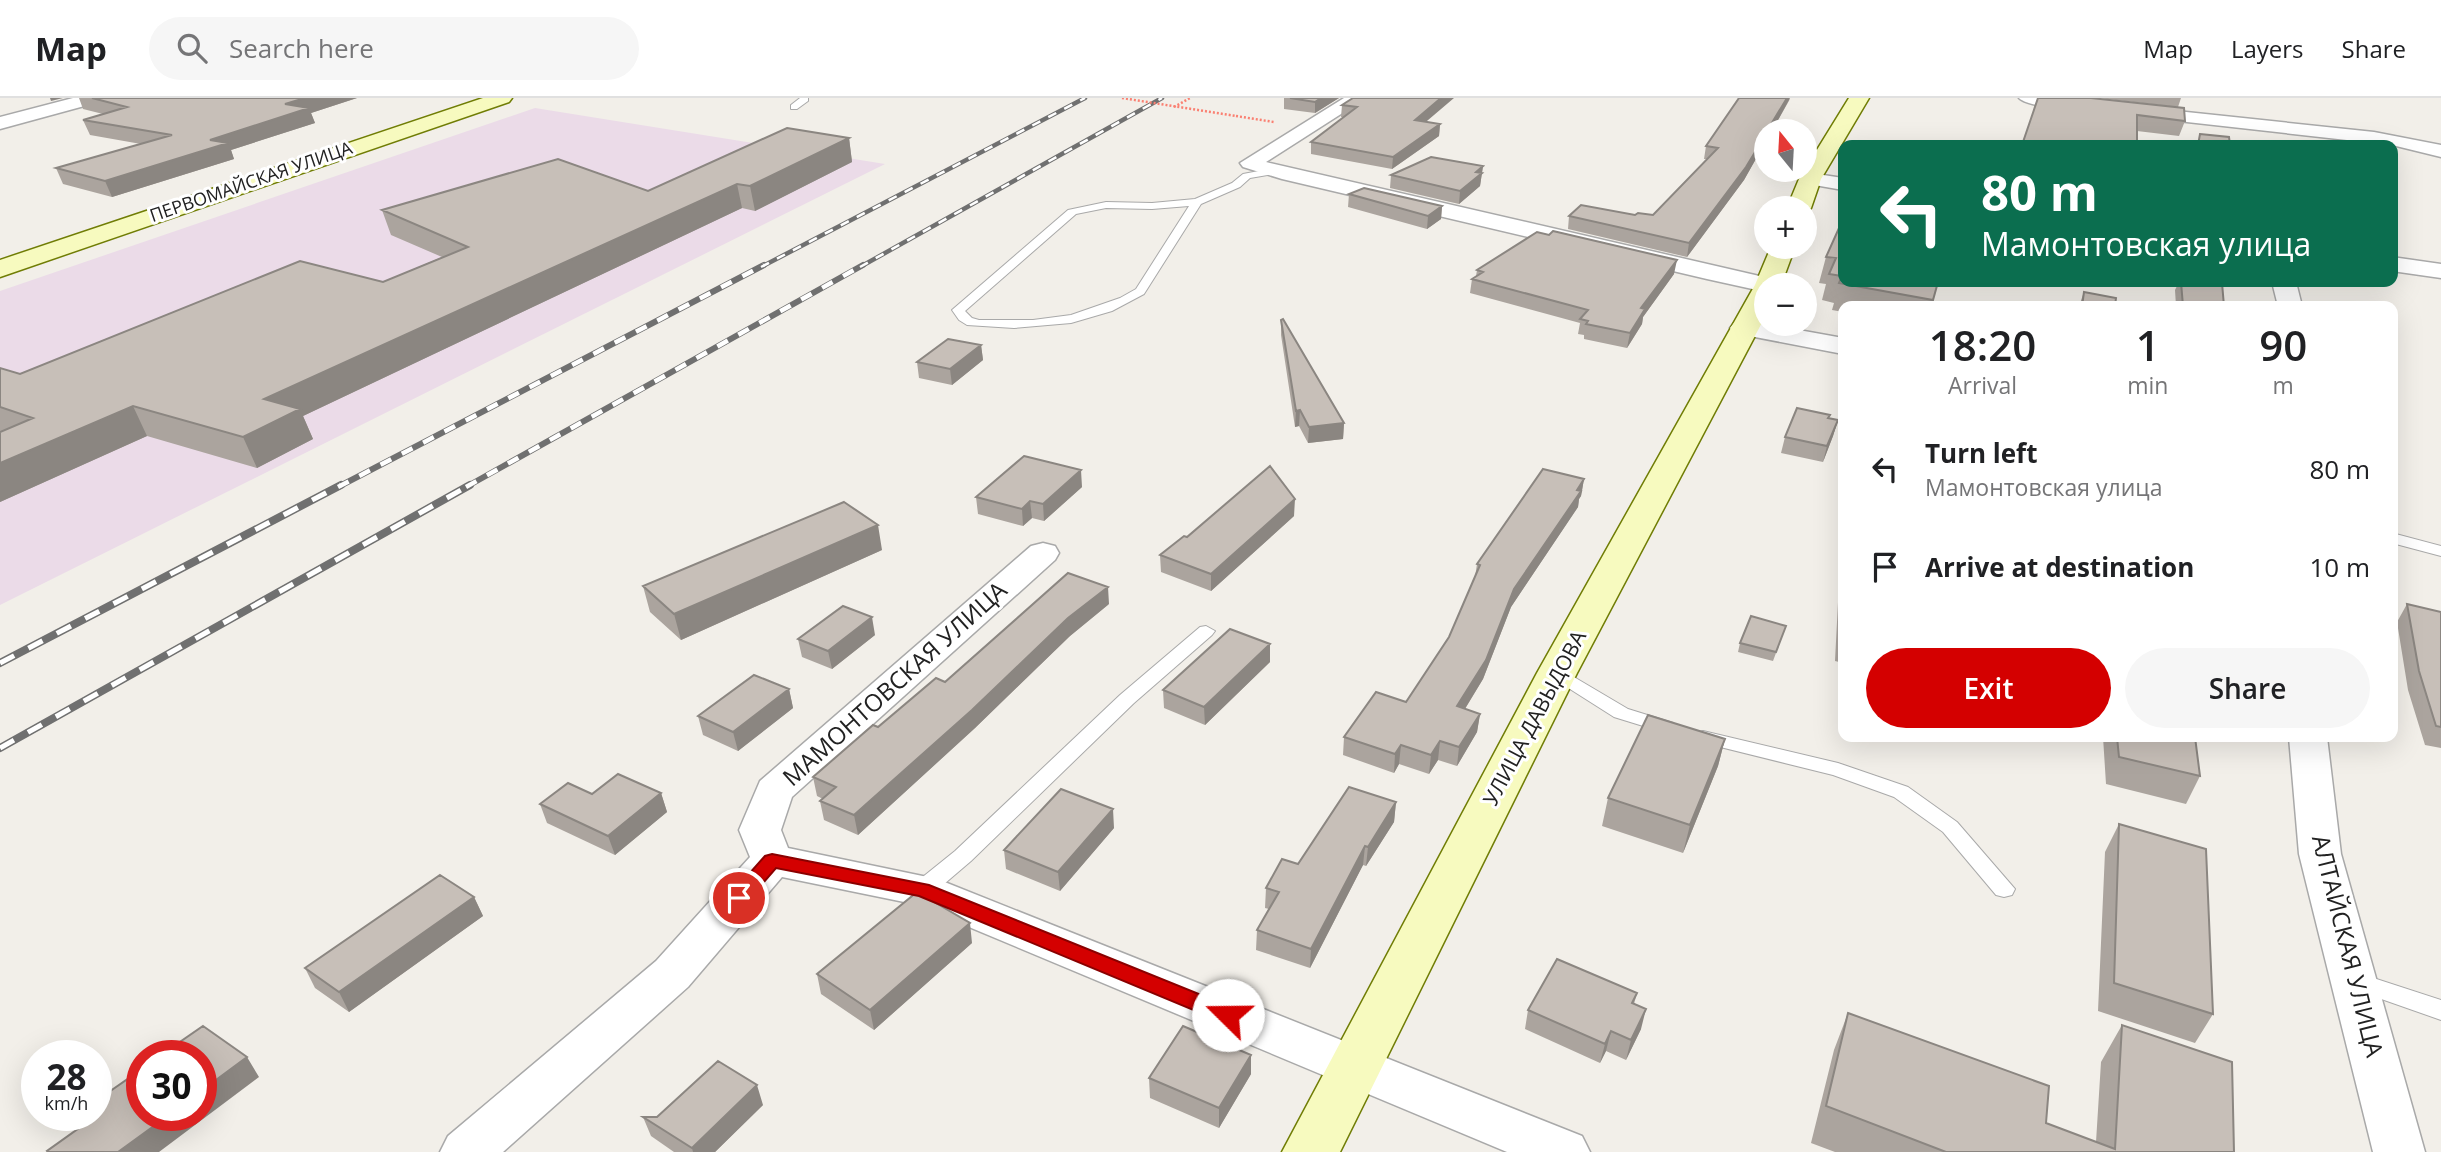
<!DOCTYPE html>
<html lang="en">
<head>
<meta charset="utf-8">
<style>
  :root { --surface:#fff; --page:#f6f6f6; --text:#202124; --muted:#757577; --line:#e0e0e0; --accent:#d40000 }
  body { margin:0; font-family:"Open Sans",sans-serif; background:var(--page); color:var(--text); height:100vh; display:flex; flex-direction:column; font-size:26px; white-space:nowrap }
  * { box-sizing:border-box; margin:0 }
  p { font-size:23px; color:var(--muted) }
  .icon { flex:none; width:38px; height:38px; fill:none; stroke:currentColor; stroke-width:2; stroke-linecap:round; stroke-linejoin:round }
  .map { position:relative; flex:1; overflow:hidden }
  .drawer { position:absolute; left:1838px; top:203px; width:560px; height:441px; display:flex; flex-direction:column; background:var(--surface); border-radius:14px; box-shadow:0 7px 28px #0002 }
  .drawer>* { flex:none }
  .hud { position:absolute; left:1838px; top:42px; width:560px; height:147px; border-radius:14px; box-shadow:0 7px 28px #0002; background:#0b6e4f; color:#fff; overflow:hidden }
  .needle { width:46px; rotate:342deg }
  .controls { position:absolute; left:1754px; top:21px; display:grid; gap:14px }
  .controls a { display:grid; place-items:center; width:63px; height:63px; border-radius:50%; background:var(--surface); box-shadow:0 7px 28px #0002; font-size:35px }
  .speed { position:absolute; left:21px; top:942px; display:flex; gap:14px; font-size:35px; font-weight:700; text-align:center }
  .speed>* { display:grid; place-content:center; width:91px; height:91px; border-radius:50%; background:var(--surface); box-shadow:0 7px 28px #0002; line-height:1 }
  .speed small { font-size:18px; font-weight:400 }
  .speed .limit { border:10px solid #d22; background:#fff; color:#111 }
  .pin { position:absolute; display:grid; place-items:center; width:60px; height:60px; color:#fff; margin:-30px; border:4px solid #fff; border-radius:50%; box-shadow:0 2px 7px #0007 }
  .me { position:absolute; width:77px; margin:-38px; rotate:292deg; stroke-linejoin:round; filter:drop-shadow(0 0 5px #0008) }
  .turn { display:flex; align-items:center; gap:24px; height:147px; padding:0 28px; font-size:32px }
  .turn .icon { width:91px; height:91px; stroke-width:2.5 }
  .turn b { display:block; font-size:49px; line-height:60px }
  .eta { display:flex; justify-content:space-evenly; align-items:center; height:119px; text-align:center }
  .eta b { font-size:42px; font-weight:600; line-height:49px }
  .primary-button { display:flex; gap:14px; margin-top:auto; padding:14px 28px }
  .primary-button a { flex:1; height:80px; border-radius:42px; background:var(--accent); color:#fff; font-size:28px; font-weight:600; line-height:80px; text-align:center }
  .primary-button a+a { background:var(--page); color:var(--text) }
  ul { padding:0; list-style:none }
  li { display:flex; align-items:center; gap:21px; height:98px; padding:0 28px }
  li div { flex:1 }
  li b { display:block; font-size:26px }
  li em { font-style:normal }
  header { display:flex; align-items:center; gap:42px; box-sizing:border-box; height:98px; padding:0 35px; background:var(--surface); border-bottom:2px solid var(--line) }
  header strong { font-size:33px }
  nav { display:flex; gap:38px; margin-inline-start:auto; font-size:24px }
  .search { width:490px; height:63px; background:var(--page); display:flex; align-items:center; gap:18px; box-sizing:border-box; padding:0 24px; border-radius:38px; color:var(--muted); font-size:26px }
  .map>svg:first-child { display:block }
</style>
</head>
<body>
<header>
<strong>Map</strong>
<div class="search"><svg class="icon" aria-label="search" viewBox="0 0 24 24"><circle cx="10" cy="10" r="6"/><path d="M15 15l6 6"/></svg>Search here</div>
<nav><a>Map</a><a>Layers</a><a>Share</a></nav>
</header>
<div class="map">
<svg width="2441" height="1054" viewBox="0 0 2441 1054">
  <rect width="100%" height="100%" fill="#f2efe9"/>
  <path fill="#ebdbe8" d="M535,10L885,66L0,507V193Z"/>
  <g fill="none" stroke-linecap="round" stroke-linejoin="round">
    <g stroke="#a9a9a9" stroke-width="2">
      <path id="lane" d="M800,0H808V3L797,11H791V7Z
        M1275,70L1279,71V75L1250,80L1240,89L1201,106L1144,196L1112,213L1071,225L1014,230L967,227L959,222L952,212L1068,112L1106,104L1152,105L1195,101L1232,85L1243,76ZM1189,108L1136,191L1120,200L1071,217L1033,222H979L972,220L965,213L1076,116L1106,110L1152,111Z
        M2392,435L2441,448V458L2392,445Z
        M1206,528L1215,533L1212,537L1134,605L971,763L930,798L922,800L914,798L911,792L914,786L955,753L1120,597L1200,529Z
        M1557,569L1628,611L1673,625L1676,629L1673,633L1666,635L1614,619L1551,579L1548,575Z
        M1703,633L1838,665L1908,689L1957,724L2015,791L2012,797L2004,799L1996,797L1943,734L1894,699L1833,677L1696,643L1693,639L1696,635Z
        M2358,875L2441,902V922L2350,890L2346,884L2350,878Z"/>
    </g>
    <g stroke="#a9a9a9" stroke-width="3">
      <path id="street" d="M73,0H102L99,4L0,31V19Z
        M1344,0H1366L1266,64L1768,180L1776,182L1780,187H1766V194L1707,181L1282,81L1243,69L1240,65Z
        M2019,0H2070L2089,3L2092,7C2084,16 2027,9 2019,0Z
        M2139,9L2374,34L2441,47V59L2392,47L2133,18L2130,14L2133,10Z
        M1810,75L1843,80V92L1803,85L1800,81L1803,77Z
        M2392,159L2441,166V180L2392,173Z
        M2272,184H2296L2302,208H2278Z
        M1743,222L1843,240V256L1734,235L1730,230L1734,225Z
        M1043,445L1055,448L1059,455L1055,462L792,699L781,732L788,750L937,781L1582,1038L1590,1054H1507L914,806L782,779L688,889L503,1054H440L448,1038L656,863L750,759L739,732L760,683L1031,448Z
        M2289,639H2327L2341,756L2425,1054H2373L2299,756Z"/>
    </g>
    <g stroke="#707d05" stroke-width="3">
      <path id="secondary" d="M483,0H512L509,4L0,179V162Z
        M1849,0H1869L1821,81L1811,110L1804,116V110H1787L1799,81Z
        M1771,149H1795L1781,187H1766V217L1577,575L1340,1054H1282L1537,575L1755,187Z"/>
    </g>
    <path stroke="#fa8072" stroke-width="2.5" stroke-dasharray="2 2" stroke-linecap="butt" d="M1174,9L1190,0
      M1236,18L1274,24"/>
    <use href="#lane" fill="#fff" fill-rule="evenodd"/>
    <use href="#street" fill="#fff" fill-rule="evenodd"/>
    <use href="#secondary" fill="#f7fabf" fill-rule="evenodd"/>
    <g stroke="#707070" stroke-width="4.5">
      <path id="rail-far2" d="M761,169L1085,0
        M860,169L1162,0"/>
    </g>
    <g stroke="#707070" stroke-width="6">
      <path id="rail-far1" d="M338,389L764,167
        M466,389L863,167"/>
    </g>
    <g stroke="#707070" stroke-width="8">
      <path id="rail" d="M0,565L341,387
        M0,650L470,387"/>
    </g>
    <use href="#rail-far2" stroke="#fff" stroke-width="2.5" stroke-dasharray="9" stroke-linecap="butt"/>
    <use href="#rail-far1" stroke="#fff" stroke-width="4.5" stroke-dasharray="12" stroke-linecap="butt"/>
    <use href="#rail" stroke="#fff" stroke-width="5" stroke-dasharray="16" stroke-linecap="butt"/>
    <path stroke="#fa8072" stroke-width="2.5" stroke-dasharray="2 2" stroke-linecap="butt" d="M1122,0L1236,18"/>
  </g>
  <path fill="#aba49e" d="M79,0H357L311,15L315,25L231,52L234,61L112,99L63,86L56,70L141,46L90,37L83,22L103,16L83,11Z
    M1284,0H1339L1315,15L1284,11Z
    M1353,0L1426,24L1440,26L1439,38L1392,71L1311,56V44L1344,19H1341L1342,7Z
    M2038,0L2185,23L2179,38L2137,33Z
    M2098,0H2181L2178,9Z
    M1790,1L1772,33H1766V43L1744,82L1687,159L1568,131L1569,118L1653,117L1707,61H1704L1706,48Z
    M849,40L852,64L755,113L742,110L303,318L313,341L257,370L147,338L0,404V334H1L0,333V270L20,276L383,184L442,159L391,137L382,112L648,93Z
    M1483,68L1480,88L1459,106L1390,90L1391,77Z
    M1349,96L1442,108L1441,121L1427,131L1348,109Z
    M1826,159L1938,184L1931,208H1843V214L1832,212L1834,205L1822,202L1826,186L1819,185Z
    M1477,172L1674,176L1643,219L1642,226L1627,250L1584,241V237L1578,236L1580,225L1470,195L1472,181L1476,178Z
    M2179,184H2217L2224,208H2176L2175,192Z
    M2084,194L2115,208H2079Z
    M1281,222L1344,325L1343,341L1308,345L1299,328L1295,329L1281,237Z
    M981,247L983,262L952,287L919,280L917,264Z
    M1828,320L1838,322L1833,338L1823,364L1781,355L1785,339Z
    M1584,381L1581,398L1579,401L1578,409L1511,509L1483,581L1465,611L1480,616L1477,634L1457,668L1438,662L1429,676L1399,666L1394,675L1343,657L1344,639L1406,604L1449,539L1475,479L1477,466Z
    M1082,389L1044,423L1032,420L1023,428L978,416L976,399Z
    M1294,418L1211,493L1161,474L1160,457L1187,439Z
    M882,452L681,542L650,514L643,488Z
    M1843,455V565L1835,563L1840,465Z
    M1109,506L1070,538L975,630L858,737L824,722L820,703L823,701L817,698L813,679L878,629L945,584Z
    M2407,506L2441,514V650L2425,647L2408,592L2397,524Z
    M1786,528L1773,563L1738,554L1740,545Z
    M875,537L832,571L802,559L798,541Z
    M1270,564L1205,627L1164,610L1163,592Z
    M789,591L793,610L738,653L703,637L698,618Z
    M2103,639H2195L2200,678L2186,706L2106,686Z
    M1725,641L1718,668L1683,755L1602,728L1608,700Z
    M661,695L667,714L615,757L547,725L540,706Z
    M1396,704L1394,724L1366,768L1363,767L1310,870L1256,852L1257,832L1269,811L1265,810L1266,790L1298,766Z
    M2119,726L2213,916L2195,945L2098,913L2105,754Z
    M1114,730L1060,793L1006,771L1004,752Z
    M474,799L483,818L349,914L315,890L305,870Z
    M972,845L874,932L821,896L817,876Z
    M1637,895L1634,906L1641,931L1626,962L1606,953L1600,965L1525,931L1528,912Z
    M1848,915L2046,1025L2096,1044L2101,964L2122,927L2234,1054H1835L1811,1045L1834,952Z
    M1251,976L1219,1030L1150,1000L1149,980Z
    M763,1007L715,1054H674L651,1038L643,1019H657Z"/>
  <path fill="#8b8681" d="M50,0H63L51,3Z
    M305,0H357L311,15L315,25L231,52L234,61L112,99L105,83L210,42L285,6Z
    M1321,0H1339L1315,15V4Z
    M1441,0H1454L1414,34L1415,22Z
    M1787,0H1790L1772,33H1767Z
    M1440,26L1439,38L1392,71L1393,59Z
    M1766,36V43L1744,82L1687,159L1689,145Z
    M849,40L852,64L755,113L750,88Z
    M1483,68L1480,88L1459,106L1460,93L1476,74Z
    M737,86L742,110L303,318L313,341L257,370L243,339L264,301Z
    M1442,108L1441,121L1427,131L1428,118Z
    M1677,162L1674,176L1643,219L1642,226L1627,250L1630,235L1641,210Z
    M981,247L983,262L952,287L950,271Z
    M133,308L147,338L0,404V365Z
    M1300,312L1299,328L1295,329L1296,313Z
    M1838,322L1833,338L1823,364L1827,348Z
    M1344,325L1343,341L1308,345L1309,329Z
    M1081,372L1082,389L1044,423L1043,406Z
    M1584,381L1581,398L1579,401L1578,409L1511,509L1483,581L1455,627L1457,608L1514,491Z
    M1295,401L1294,418L1211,493V476Z
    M1030,403L1032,420L1023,428L1022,411Z
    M878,427L882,452L681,542L674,516Z
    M1108,489L1109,506L1070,538L975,630L858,737L854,717L1068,520Z
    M872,519L875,537L832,571L828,553Z
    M1270,546V564L1205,627L1204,609Z
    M789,591L793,610L738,653L733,634Z
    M1480,616L1477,634L1457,668L1459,649Z
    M1725,641L1718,668L1683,755L1690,727Z
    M1440,643L1438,662L1429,676L1431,657Z
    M1401,647L1399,666L1394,675L1395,656Z
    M661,695L667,714L615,757L608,738Z
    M1396,704L1394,724L1366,768L1368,749Z
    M1113,711L1114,730L1060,793L1058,774Z
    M1365,748L1363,767L1310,870L1311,851Z
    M474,799L483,818L349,914L339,894Z
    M970,825L972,845L874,932L870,912Z
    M1646,911L1641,931L1626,962L1631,942Z
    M1611,933L1606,953L1600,965L1605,946Z
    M1251,957V976L1219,1030V1010Z
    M247,959L259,979L159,1054H118L169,1017H201V993Z
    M757,987L763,1007L715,1054H693L692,1050Z"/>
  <path fill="#c7bfb8" stroke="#8b8681" stroke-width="2" d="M92,0H305L285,6L309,10L210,42L228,45L105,83L56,70L172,37L83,22L127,9Z
    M1290,0H1321L1315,4Z
    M1353,0H1441L1415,22L1440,26L1393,59L1311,44L1357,9L1342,7Z
    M1739,0H1787L1767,33H1766V36L1746,69L1689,145L1569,118L1581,107L1635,117L1638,115L1653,117L1718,50L1706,48Z
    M2038,0H2091L2184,10L2185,23L2137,17V47H2022Z
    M787,30L849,40L750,88L737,86L264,301L300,311L243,339L133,308L0,365V334L33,320L0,309V270L20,276L300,163L383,184L468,149L382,112L558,61L648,93Z
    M2200,36L2229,39L2230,47H2198Z
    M1431,59L1483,68L1476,74L1482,75L1460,93L1391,77Z
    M1364,90L1442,108L1428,118L1349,96Z
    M1839,130H1843V184H1938L1933,202L1839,185L1842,178L1829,176L1836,160L1826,159Z
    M1553,133L1677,162L1641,210L1645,211L1630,235L1586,226L1588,223L1580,221L1588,212L1472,181L1483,174L1477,172L1537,134L1549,137Z
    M2181,184L2222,185L2224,208H2183Z
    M2084,194L2116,200L2115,208H2082Z
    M1283,221L1344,325L1309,329L1300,312L1296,313L1281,222Z
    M948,241L981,247L950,271L917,264Z
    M1797,310L1830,317L1828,320L1838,322L1827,348L1785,339Z
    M1024,358L1081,372L1043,406L1030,403L1022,411L976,399Z
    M1270,368L1295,401L1211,476L1160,457L1184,438L1187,439Z
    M1543,371L1584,381L1577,392L1581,393L1514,491L1486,562L1457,608L1480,616L1459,649L1440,643L1431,657L1401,647L1395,656L1344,639L1376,594L1406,604L1449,539L1480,467L1477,466Z
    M844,404L878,427L674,516L643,488Z
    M1068,475L1108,489L1068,520L972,612L854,717L820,703L836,689L813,679L873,627L878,629L936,580L945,584Z
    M2407,506L2441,514V629L2436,628L2419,573Z
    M843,508L872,519L828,553L798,541Z
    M1751,518L1786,528L1776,554L1740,545Z
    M1230,531L1270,546L1204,609L1163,592Z
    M754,577L789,591L733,634L698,618Z
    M1648,617L1725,641L1690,727L1608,700Z
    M2117,639H2195L2200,678L2119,659Z
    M618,676L661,695L608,738L540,706L568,685L592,696Z
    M1349,689L1396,704L1368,749L1365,748L1311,851L1257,832L1279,794L1266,790L1282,761L1298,766Z
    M1061,691L1113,711L1058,774L1004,752Z
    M2119,726L2206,751L2213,916L2114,885Z
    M440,777L474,799L339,894L305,870Z
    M917,794L970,825L870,912L817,876Z
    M1557,861L1637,895L1632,905L1646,911L1631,942L1611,933L1605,946L1528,912Z
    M1848,915L2049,988L2046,1025L2115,1051L2122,927L2232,964L2234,1054H1946L1826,1008Z
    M203,928L247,959L201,993V957H161Z
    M1183,928L1251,957L1219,1010L1149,980Z
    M718,963L757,987L692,1050L643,1019H657Z
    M142,971V1017H169L118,1054H48L47,1053L79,1030L70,1021L77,1017H96V1003Z"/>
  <path fill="#d40000" stroke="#8a0000" stroke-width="2" d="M772,756L929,787L1236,911L1239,917L1236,923L1228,926L1220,923L919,798L776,770L746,805L739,808L732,805L729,800L732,795L765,758Z"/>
  <g text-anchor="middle" stroke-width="6" stroke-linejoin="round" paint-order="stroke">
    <g font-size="18" fill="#222" stroke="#fff">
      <text transform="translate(251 84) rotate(-19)" y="6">ПЕРВОМАЙСКАЯ УЛИЦА</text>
    </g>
    <g font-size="21" fill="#222" stroke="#fff">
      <text transform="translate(1535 620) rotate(-62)" y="7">УЛИЦА ДАВЫДОВА</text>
    </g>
    <g font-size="24" fill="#222" stroke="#fff">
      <text transform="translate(895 586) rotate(-42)" y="8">МАМОНТОВСКАЯ УЛИЦА</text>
      <text transform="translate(2347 848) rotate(76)" y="8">АЛТАЙСКАЯ УЛИЦА</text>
    </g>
  </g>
</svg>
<div class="controls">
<a><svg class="needle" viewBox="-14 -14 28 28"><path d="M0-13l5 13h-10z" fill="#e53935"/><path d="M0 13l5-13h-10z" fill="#757577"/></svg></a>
<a>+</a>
<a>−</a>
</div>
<div class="speed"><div>28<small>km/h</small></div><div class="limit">30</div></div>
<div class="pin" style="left:739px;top:800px;background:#d93025"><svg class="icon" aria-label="arrive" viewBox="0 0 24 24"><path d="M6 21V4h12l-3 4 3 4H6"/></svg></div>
<svg class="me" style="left:1228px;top:917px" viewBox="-20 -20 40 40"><circle r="19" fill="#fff"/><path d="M0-13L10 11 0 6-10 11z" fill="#d40000"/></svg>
<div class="hud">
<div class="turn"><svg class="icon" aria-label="left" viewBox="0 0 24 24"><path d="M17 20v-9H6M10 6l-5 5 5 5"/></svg><div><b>80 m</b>Мамонтовская улица</div></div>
</div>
<section class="drawer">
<div class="eta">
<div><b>18:20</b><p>Arrival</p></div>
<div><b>1</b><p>min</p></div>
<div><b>90</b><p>m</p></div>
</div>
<ul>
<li><svg class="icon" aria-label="left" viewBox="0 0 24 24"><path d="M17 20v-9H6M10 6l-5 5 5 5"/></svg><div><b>Turn left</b><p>Мамонтовская улица</p></div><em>80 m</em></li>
<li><svg class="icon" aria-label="arrive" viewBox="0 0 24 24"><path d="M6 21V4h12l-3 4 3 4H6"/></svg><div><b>Arrive at destination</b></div><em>10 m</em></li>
</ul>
<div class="primary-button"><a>Exit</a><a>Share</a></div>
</section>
</div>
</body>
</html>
